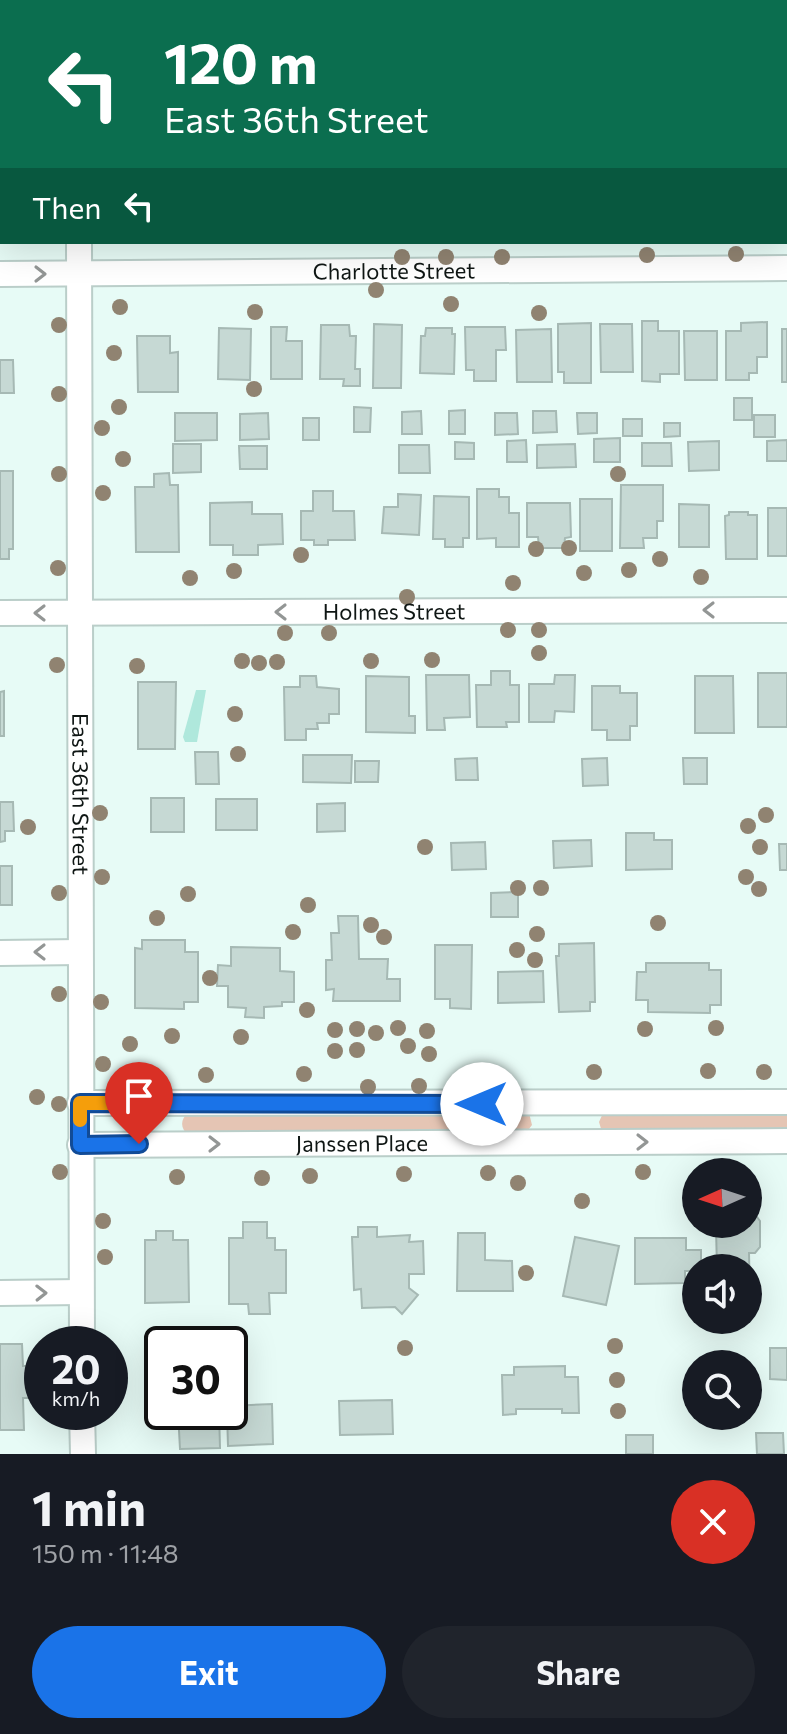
<!DOCTYPE html>
<html lang="en">
<head>
<meta charset="utf-8">
<style>
  :root { --surface:#171b24; --page:#20242c; --text:#f1f3f6; --muted:#9ea1a6; --accent:#1a73e8 }
  body { margin:0; font-family:Commissioner,sans-serif; background:var(--page); color:var(--text); height:100vh; display:flex; flex-direction:column; font-size:30px; white-space:nowrap }
  * { box-sizing:border-box; margin:0 }
  p { font-size:26px; color:var(--muted) }
  .icon { flex:none; width:44px; height:44px; fill:none; stroke:currentColor; stroke-width:2; stroke-linecap:round; stroke-linejoin:round }
  .map { position:relative; height:1454px; overflow:hidden }
  .side { display:flex; flex-direction:column; background:var(--surface); flex:1 }
  .side>* { flex:none }
  .guide { position:absolute; left:0px; top:0px; width:788px; height:244px; box-shadow:0 8px 32px #0002; background:#0b6e4f; color:#fff; overflow:hidden }
  .needle { width:52px; rotate:267deg }
  .controls { position:absolute; left:682px; top:1158px; display:grid; gap:16px }
  .controls a { display:grid; place-items:center; width:80px; height:80px; border-radius:50%; background:var(--surface); box-shadow:0 8px 32px #0002; font-size:40px }
  .speed { position:absolute; left:24px; top:1326px; display:flex; gap:16px; font-size:40px; font-weight:700; text-align:center }
  .speed>* { display:grid; place-content:center; width:104px; height:104px; border-radius:50%; background:var(--surface); box-shadow:0 8px 32px #0002; line-height:1 }
  .speed small { font-size:20px; font-weight:400 }
  .speed .limit { border:4px solid #111; border-radius:12px; background:#fff; color:#111 }
  .pin { position:absolute; display:grid; place-items:center; width:68px; height:68px; color:#fff; margin:-82px -34px; border-radius:50% 50% 50% 0; rotate:-45deg; box-shadow:0 0 8px #0007 }
  .pin .icon { rotate:45deg }
  .me { position:absolute; width:88px; margin:-44px; rotate:270deg; stroke-linejoin:round; filter:drop-shadow(0 0 6px #0008) }
  .turn { display:flex; align-items:center; gap:28px; height:168px; padding:0 32px; font-size:36px }
  .turn .icon { width:104px; height:104px; stroke-width:2.5 }
  .turn b { display:block; font-size:56px; line-height:68px }
  .then { display:flex; align-items:center; height:76px; padding:0 32px; background:#0003; gap:16px; font-size:30px }
  .round { display:grid; place-items:center; flex:none; width:84px; height:84px; border-radius:42px; background:var(--page) }
  .headline { display:flex; align-items:center; justify-content:space-between; height:136px; padding:0 32px }
  h1 { font-size:48px; font-weight:700; line-height:60px }
  .button { display:flex; gap:16px; margin-top:auto; padding:16px 32px }
  .button a { flex:1; height:92px; border-radius:48px; background:var(--accent); color:#fff; font-size:32px; font-weight:700; line-height:92px; text-align:center }
  .button a+a { background:var(--page); color:var(--text) }
  .map>svg:first-child { display:block }
</style>
</head>
<body>
<div class="map">
<svg width="787" height="1454" viewBox="0 0 787 1454">
  <rect width="100%" height="100%" fill="#e7fbf6"/>
  <path fill="#e5c5b4" d="M787,1107V1134L602,1132L599,1122L604,1111Z
    M189,1112L529,1113L532,1125L525,1134L188,1135C180,1128 180,1119 189,1112Z"/>
  <path fill="#afe8dc" d="M196,690H206L197,742H185L183,737Z"/>
  <path fill="#c6d9d4" stroke="#a6b9b4" stroke-width="2" d="M642,321H658V331H679V374H660V382L642,381Z
    M767,322V357H757V373H749V380H726V331H741V323Z
    M591,323V383H564V372H558V324Z
    M374,324L402,325L401,388H373Z
    M600,324H632L633,372H601Z
    M321,325H349L350,336H356L355,369H360V386H343L344,379H320Z
    M271,327H287L286,341H302V379H271Z
    M465,327H505L506,350H496V381H474V370H466Z
    M219,328L251,329L250,380L218,379Z
    M426,328H452V334H455L454,374L420,373L421,336H425Z
    M551,329L552,382H517L516,330Z
    M782,329H787V382H782Z
    M684,331H717V380H685Z
    M137,336H170V353L178,352V392H138Z
    M0,360H13L14,393H0Z
    M734,398H752V420H734Z
    M354,407L371,408L370,432H354Z
    M465,410V434H449V411Z
    M421,411L422,434H402V412Z
    M533,411H556L557,432L533,433Z
    M175,413H217V440L175,441Z
    M268,413L269,439L240,440V414Z
    M495,413H517L518,434L495,435Z
    M577,413H597V433L578,434Z
    M754,415H775V437H754Z
    M303,418H319V440H303Z
    M623,419H642V436H623Z
    M664,423H680V436L664,437Z
    M620,438V462H594V439Z
    M526,440L527,462H507V441Z
    M787,440V461H767V441Z
    M719,441V470L689,471L688,442Z
    M455,442L474,443V459H455Z
    M642,443H671L672,466H642Z
    M173,444H201V472L173,473Z
    M575,444L576,467L537,468V445Z
    M399,445H429L430,473H399Z
    M239,446H267V469H240Z
    M0,471H13V549H9V559H0Z
    M169,473L170,485H178L179,552H136L135,487H154V474Z
    M621,485H663V521H657V538H643L644,548H620Z
    M477,489H499V497H509V513H519V547H496V538L477,539Z
    M313,491H333V511H354L355,540H328V545H314V540H301V511H313Z
    M398,494L421,495L419,535L382,533L384,507H398Z
    M434,496L469,497V538H463V547H445V539H433Z
    M580,499H612V551H580Z
    M252,502V514H282L283,544L258,545V555H233V545H210V503Z
    M527,503H570L571,537L565,538L564,548H539L538,537H527Z
    M679,504L709,505V547H679Z
    M768,508H787V556H768Z
    M729,512H748V515H757V559H726L725,516L729,515Z
    M491,671H510V685H519V722H506L507,727H477L476,685H491Z
    M758,673H787V727H758Z
    M426,675H469L470,717L444,718L445,730H427Z
    M555,675H575L574,712L555,711L554,722H529V684H554Z
    M300,676H316L317,687L339,689V714H329V723H317L318,729H306V740H285L284,687H300Z
    M366,676L409,677V716H415V733L366,732Z
    M695,676H733L734,733H695Z
    M138,682H176L175,749H138Z
    M592,686H620V693H637V726H630V740H607V730H592Z
    M4,691V736H0V692Z
    M195,752H218L219,784H196Z
    M303,755H352L351,783L303,782Z
    M477,758L478,780H456L455,759Z
    M607,758L608,785L583,786L582,759Z
    M683,758H707V784H684Z
    M355,761H379L378,782H355Z
    M151,798H184V832H151Z
    M216,799H257V830H216Z
    M0,802H13L14,831H5V841L0,842Z
    M345,803V831L317,832V804Z
    M626,833H654V840H672V869L626,870Z
    M591,840L592,866L554,868L553,841Z
    M485,842L486,869L452,870L451,843Z
    M779,844H787V870H780Z
    M0,866H12V905H0Z
    M518,892V917H491V893Z
    M338,916H358L359,959H388L387,979H400V1001H333L334,989L326,990V960H332L331,933H339Z
    M142,940H185V952H198V1002H184V1009L135,1008V948L142,949Z
    M594,943L595,1002H590V1011L559,1012L556,956H559V944Z
    M435,945H472L471,1009L450,1008V999H435Z
    M231,947L280,948V971L294,972V1002H282V1006L264,1007V1018L245,1017L246,1008L228,1007V986H217L218,965L231,966Z
    M646,963H709V970H721V1005H710V1013L648,1012V1000H636L637,972H646Z
    M543,971L544,1002L498,1003V972Z
    M748,1217H757L760,1221V1247L755,1253H749L750,1298L748,1268H717L716,1229H738V1224H748Z
    M243,1222H267V1238H275V1250H286V1293H269L270,1314H249L248,1304H229V1238H243Z
    M358,1227H377V1237L410,1235L409,1242L423,1241L424,1274H409V1288L418,1295L402,1314L395,1307L362,1308L361,1289L354,1290L352,1237H358Z
    M156,1231H173V1240H188L189,1302L145,1303V1240H156Z
    M458,1233H485V1260L512,1261L513,1291H457Z
    M575,1237L619,1246L606,1305L563,1296Z
    M635,1238H686V1250H701V1268H696V1271H685V1283L635,1284Z
    M0,1344H22L23,1366H31V1398H23L24,1430H0Z
    M770,1348H787V1380L770,1379Z
    M565,1366V1377H578L579,1413H562V1409H516V1414L503,1415L502,1375H514V1367Z
    M392,1400L393,1434L340,1435L339,1401Z
    M272,1404L273,1444L228,1446L227,1412H230V1406Z
    M178,1412H219L220,1448L180,1449Z
    M756,1433H783L784,1454H757Z
    M626,1435H653V1454H626Z"/>
  <g fill="none" stroke-linecap="round" stroke-linejoin="round">
    <g stroke="#bacec9" stroke-width="28">
      <g id="street">
        <path d="M78,0V2"/>
        <path id="s1" d="M79,242L82,1344"/>
        <path id="s2" d="M0,274L787,268"/>
        <path id="s3" d="M0,613L787,610"/>
        <path d="M0,953L80,952"/>
        <path d="M80,1103L787,1102"/>
        <path id="s4" d="M80,1145L787,1141"/>
        <path d="M0,1293L81,1292"/>
        <path d="M82,1412L83,1454"/>
      </g>
    </g>
    <use href="#street" stroke="#fff" stroke-width="24"/>
  </g>
  <g fill="#908371">
    <circle cx="736" cy="254" r="8"/>
    <circle cx="647" cy="255" r="8"/>
    <circle cx="402" cy="257" r="8"/>
    <circle cx="446" cy="257" r="8"/>
    <circle cx="502" cy="257" r="8"/>
    <circle cx="376" cy="290" r="8"/>
    <circle cx="451" cy="304" r="8"/>
    <circle cx="120" cy="307" r="8"/>
    <circle cx="255" cy="312" r="8"/>
    <circle cx="539" cy="313" r="8"/>
    <circle cx="59" cy="325" r="8"/>
    <circle cx="114" cy="353" r="8"/>
    <circle cx="254" cy="389" r="8"/>
    <circle cx="59" cy="394" r="8"/>
    <circle cx="119" cy="407" r="8"/>
    <circle cx="102" cy="428" r="8"/>
    <circle cx="123" cy="459" r="8"/>
    <circle cx="59" cy="474" r="8"/>
    <circle cx="618" cy="474" r="8"/>
    <circle cx="103" cy="493" r="8"/>
    <circle cx="569" cy="548" r="8"/>
    <circle cx="536" cy="549" r="8"/>
    <circle cx="301" cy="555" r="8"/>
    <circle cx="660" cy="559" r="8"/>
    <circle cx="58" cy="568" r="8"/>
    <circle cx="629" cy="570" r="8"/>
    <circle cx="234" cy="571" r="8"/>
    <circle cx="584" cy="573" r="8"/>
    <circle cx="701" cy="577" r="8"/>
    <circle cx="190" cy="578" r="8"/>
    <circle cx="513" cy="583" r="8"/>
    <circle cx="407" cy="597" r="8"/>
    <circle cx="508" cy="630" r="8"/>
    <circle cx="539" cy="630" r="8"/>
    <circle cx="285" cy="633" r="8"/>
    <circle cx="329" cy="633" r="8"/>
    <circle cx="539" cy="653" r="8"/>
    <circle cx="432" cy="660" r="8"/>
    <circle cx="242" cy="661" r="8"/>
    <circle cx="371" cy="661" r="8"/>
    <circle cx="277" cy="662" r="8"/>
    <circle cx="259" cy="663" r="8"/>
    <circle cx="57" cy="665" r="8"/>
    <circle cx="137" cy="666" r="8"/>
    <circle cx="235" cy="714" r="8"/>
    <circle cx="238" cy="754" r="8"/>
    <circle cx="100" cy="813" r="8"/>
    <circle cx="766" cy="815" r="8"/>
    <circle cx="748" cy="826" r="8"/>
    <circle cx="28" cy="827" r="8"/>
    <circle cx="425" cy="847" r="8"/>
    <circle cx="760" cy="847" r="8"/>
    <circle cx="102" cy="877" r="8"/>
    <circle cx="746" cy="877" r="8"/>
    <circle cx="518" cy="888" r="8"/>
    <circle cx="541" cy="888" r="8"/>
    <circle cx="759" cy="889" r="8"/>
    <circle cx="59" cy="893" r="8"/>
    <circle cx="188" cy="894" r="8"/>
    <circle cx="308" cy="905" r="8"/>
    <circle cx="157" cy="918" r="8"/>
    <circle cx="658" cy="923" r="8"/>
    <circle cx="371" cy="925" r="8"/>
    <circle cx="293" cy="932" r="8"/>
    <circle cx="537" cy="934" r="8"/>
    <circle cx="384" cy="937" r="8"/>
    <circle cx="517" cy="950" r="8"/>
    <circle cx="535" cy="960" r="8"/>
    <circle cx="210" cy="978" r="8"/>
    <circle cx="59" cy="994" r="8"/>
    <circle cx="101" cy="1002" r="8"/>
    <circle cx="307" cy="1010" r="8"/>
    <circle cx="398" cy="1028" r="8"/>
    <circle cx="716" cy="1028" r="8"/>
    <circle cx="357" cy="1029" r="8"/>
    <circle cx="645" cy="1029" r="8"/>
    <circle cx="335" cy="1030" r="8"/>
    <circle cx="427" cy="1031" r="8"/>
    <circle cx="376" cy="1033" r="8"/>
    <circle cx="172" cy="1036" r="8"/>
    <circle cx="241" cy="1037" r="8"/>
    <circle cx="130" cy="1044" r="8"/>
    <circle cx="408" cy="1046" r="8"/>
    <circle cx="357" cy="1050" r="8"/>
    <circle cx="335" cy="1051" r="8"/>
    <circle cx="429" cy="1054" r="8"/>
    <circle cx="103" cy="1064" r="8"/>
    <circle cx="708" cy="1071" r="8"/>
    <circle cx="594" cy="1072" r="8"/>
    <circle cx="764" cy="1072" r="8"/>
    <circle cx="304" cy="1074" r="8"/>
    <circle cx="125" cy="1075" r="8"/>
    <circle cx="206" cy="1075" r="8"/>
    <circle cx="419" cy="1086" r="8"/>
    <circle cx="368" cy="1087" r="8"/>
    <circle cx="37" cy="1097" r="8"/>
    <circle cx="59" cy="1104" r="8"/>
    <circle cx="141" cy="1122" r="8"/>
    <circle cx="60" cy="1172" r="8"/>
    <circle cx="643" cy="1172" r="8"/>
    <circle cx="488" cy="1173" r="8"/>
    <circle cx="404" cy="1174" r="8"/>
    <circle cx="310" cy="1176" r="8"/>
    <circle cx="177" cy="1177" r="8"/>
    <circle cx="262" cy="1178" r="8"/>
    <circle cx="518" cy="1183" r="8"/>
    <circle cx="582" cy="1201" r="8"/>
    <circle cx="103" cy="1221" r="8"/>
    <circle cx="105" cy="1257" r="8"/>
    <circle cx="526" cy="1273" r="8"/>
    <circle cx="615" cy="1346" r="8"/>
    <circle cx="405" cy="1348" r="8"/>
    <circle cx="617" cy="1380" r="8"/>
    <circle cx="618" cy="1411" r="8"/>
  </g>
  <defs><path id="oneway-chevron" d="M-2-3.5L2.5 0L-2 3.5" fill="none" stroke-width="1.6" stroke-linecap="round" stroke-linejoin="round" transform="scale(2)"/></defs>
  <g stroke="#939695">
    <use href="#oneway-chevron" transform="translate(40 274)"/>
    <use href="#oneway-chevron" transform="translate(709 610) rotate(180)"/>
    <use href="#oneway-chevron" transform="translate(281 612) rotate(180)"/>
    <use href="#oneway-chevron" transform="translate(40 613) rotate(180)"/>
    <use href="#oneway-chevron" transform="translate(40 952) rotate(180)"/>
    <use href="#oneway-chevron" transform="translate(642 1142)"/>
    <use href="#oneway-chevron" transform="translate(214 1144)"/>
    <use href="#oneway-chevron" transform="translate(41 1293) rotate(-1)"/>
  </g>
  <g fill="none" stroke-linecap="round" stroke-linejoin="round">
    <g stroke="#114b97" stroke-width="20">
      <path id="route" d="M139,1144L80,1145V1103L482,1104"/>
    </g>
    <use href="#route" stroke="#1a73e8" stroke-width="14"/>
    <path stroke="#f59e0b" stroke-width="14" d="M80,1120V1103H164"/>
  </g>
  <g text-anchor="middle" stroke-width="7" stroke-linejoin="round" paint-order="stroke">
    <g font-size="22" fill="#0f1614" stroke="#fff">
      <text dy="8" stroke="none"><textPath href="#s2" startOffset="394">Charlotte Street</textPath></text>
      <text dy="8" stroke="none"><textPath href="#s3" startOffset="394">Holmes Street</textPath></text>
      <text dy="8" stroke="none"><textPath href="#s1" startOffset="552">East 36th Street</textPath></text>
      <text dy="8" stroke="none"><textPath href="#s4" startOffset="282">Janssen Place</textPath></text>
    </g>
  </g>
</svg>
<div class="controls">
<a><svg class="needle" viewBox="-14 -14 28 28"><path d="M0-13l5 13h-10z" fill="#e53935"/><path d="M0 13l5-13h-10z" fill="#9ea1a6"/></svg></a>
<a><svg class="icon" aria-label="sound" viewBox="0 0 24 24"><path d="M4 9h4l5-4v14l-5-4H4zM17 9q2 3 0 6"/></svg></a>
<a><svg class="icon" aria-label="search" viewBox="0 0 24 24"><circle cx="10" cy="10" r="6"/><path d="M15 15l6 6"/></svg></a>
</div>
<div class="speed"><div>20<small>km/h</small></div><div class="limit">30</div></div>
<div class="pin" style="left:139px;top:1144px;background:#d93025"><svg class="icon" aria-label="arrive" viewBox="0 0 24 24"><path d="M6 21V4h12l-3 4 3 4H6"/></svg></div>
<svg class="me" style="left:482px;top:1104px" viewBox="-20 -20 40 40"><circle r="19" fill="#fff"/><path d="M0-13L10 11 0 6-10 11z" fill="#1a73e8"/></svg>
<div class="guide">
<div class="turn"><svg class="icon" aria-label="left" viewBox="0 0 24 24"><path d="M17 20v-9H6M10 6l-5 5 5 5"/></svg><div><b>120 m</b>East 36th Street</div></div>
<div class="then">Then<svg class="icon" aria-label="left" viewBox="0 0 24 24"><path d="M17 20v-9H6M10 6l-5 5 5 5"/></svg></div>
</div>
</div>
<section class="side">
<div class="headline"><div><h1>1 min</h1><p>150 m · 11:48</p></div><a class="round" style="background:#d93025;color:#fff"><svg class="icon" aria-label="close" viewBox="0 0 24 24"><path d="M6 6l12 12M18 6L6 18"/></svg></a></div>
<div class="button"><a>Exit</a><a>Share</a></div>
</section>
</body>
</html>
